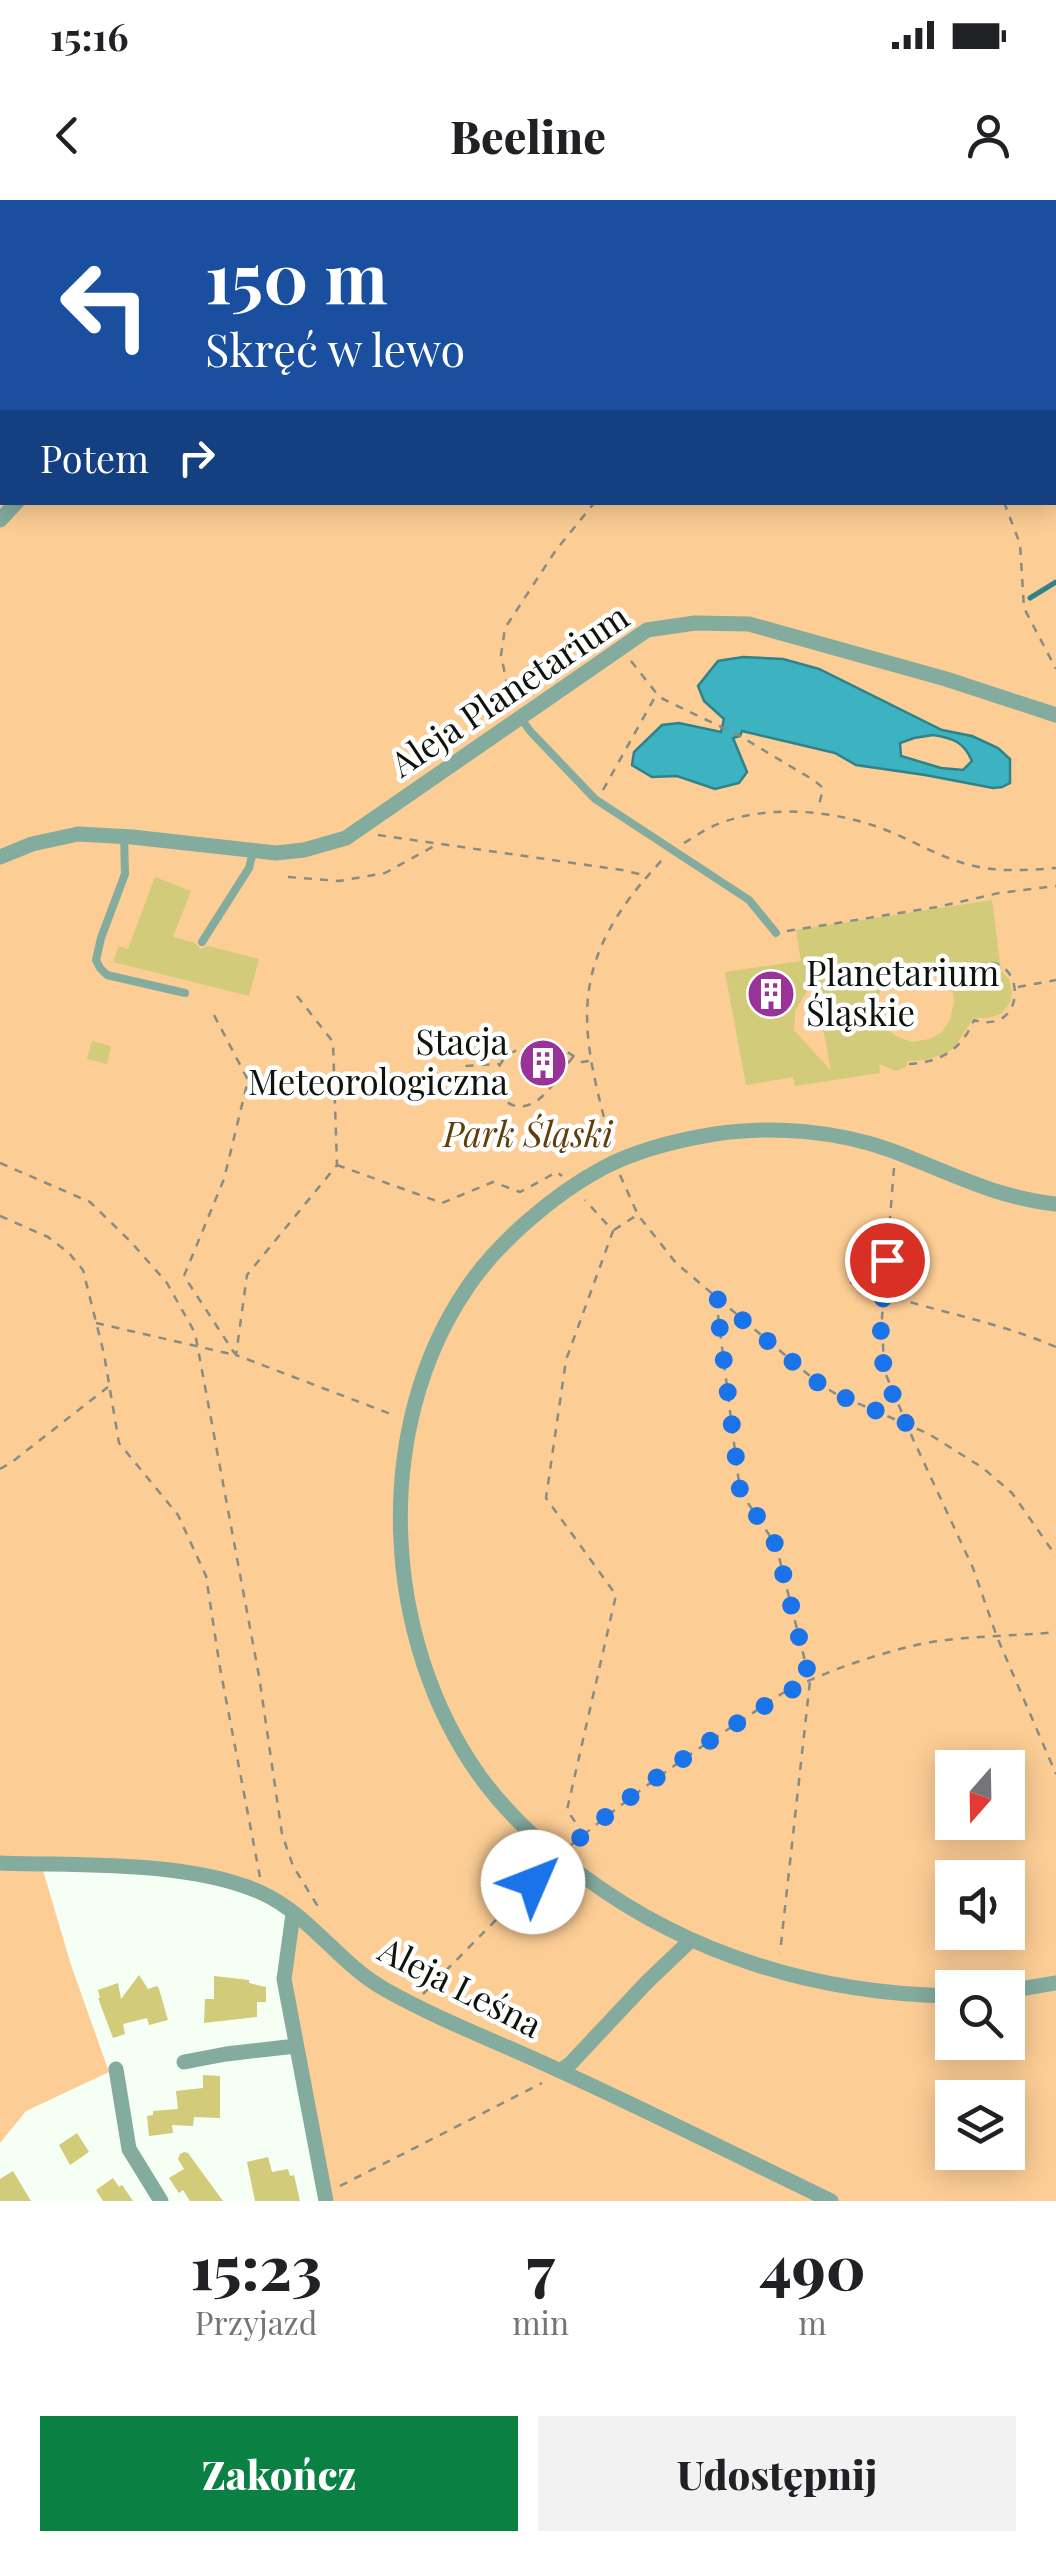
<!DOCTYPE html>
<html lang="pl">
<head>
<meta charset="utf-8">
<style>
  :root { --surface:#fff; --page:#f2f2f2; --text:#202124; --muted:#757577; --accent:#0b8043 }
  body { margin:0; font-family:"Playfair Display",serif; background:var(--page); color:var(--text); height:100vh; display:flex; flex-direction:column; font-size:38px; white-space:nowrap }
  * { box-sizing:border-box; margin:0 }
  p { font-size:32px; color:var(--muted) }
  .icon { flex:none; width:55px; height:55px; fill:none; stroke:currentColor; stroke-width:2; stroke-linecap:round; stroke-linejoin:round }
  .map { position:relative; height:2001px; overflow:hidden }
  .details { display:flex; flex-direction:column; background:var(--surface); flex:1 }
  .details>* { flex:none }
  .banner { position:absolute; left:0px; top:0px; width:1058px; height:305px; box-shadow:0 5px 25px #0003; background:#1a4fa0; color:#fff; overflow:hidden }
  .needle { width:65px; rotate:200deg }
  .buttons { position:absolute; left:935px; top:1550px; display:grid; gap:20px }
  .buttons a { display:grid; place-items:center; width:90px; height:90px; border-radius:0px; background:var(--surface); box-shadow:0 5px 25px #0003; font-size:50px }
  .pin { position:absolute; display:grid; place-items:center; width:85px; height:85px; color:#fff; margin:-42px; border:5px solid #fff; border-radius:50%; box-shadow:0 2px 10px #0007 }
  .me { position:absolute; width:110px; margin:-55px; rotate:46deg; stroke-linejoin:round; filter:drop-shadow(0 0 8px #0008) }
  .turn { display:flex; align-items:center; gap:35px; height:210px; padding:0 40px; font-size:45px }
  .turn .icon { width:130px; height:130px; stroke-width:2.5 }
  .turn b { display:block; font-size:70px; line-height:85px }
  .then { display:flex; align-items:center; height:95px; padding:0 40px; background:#0003; gap:20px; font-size:38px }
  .eta { display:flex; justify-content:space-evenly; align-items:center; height:170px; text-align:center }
  .eta b { font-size:60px; font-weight:800; line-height:70px }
  .action { display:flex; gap:20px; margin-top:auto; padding:20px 40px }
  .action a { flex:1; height:115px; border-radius:0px; background:var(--accent); color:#fff; font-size:40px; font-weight:800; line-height:115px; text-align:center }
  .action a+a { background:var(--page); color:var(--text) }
  .status { display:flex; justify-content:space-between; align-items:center; height:70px; padding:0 50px; background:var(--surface); direction:ltr }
  .status svg { height:28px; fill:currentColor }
  header { display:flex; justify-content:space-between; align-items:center; height:130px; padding:0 40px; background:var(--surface); font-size:45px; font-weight:800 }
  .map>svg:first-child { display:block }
</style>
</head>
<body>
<div class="status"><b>15:16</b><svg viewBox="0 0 49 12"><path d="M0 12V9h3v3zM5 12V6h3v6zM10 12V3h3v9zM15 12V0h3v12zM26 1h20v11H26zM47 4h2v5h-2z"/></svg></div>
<header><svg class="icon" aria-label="back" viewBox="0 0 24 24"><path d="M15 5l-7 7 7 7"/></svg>Beeline<svg class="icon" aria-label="person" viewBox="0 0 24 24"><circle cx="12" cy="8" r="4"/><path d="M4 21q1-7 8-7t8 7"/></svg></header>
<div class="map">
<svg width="1056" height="2001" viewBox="0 0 1056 2001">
  <rect width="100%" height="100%" fill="#f5fff3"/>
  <path fill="#fccd95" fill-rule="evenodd" d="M0,0H1056V2001H333L289,1781L300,1717L195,1671L42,1667L71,1765L109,1872L26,1911L0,1943ZM2,2H1055V302H2ZM952,1568H1008V1622H952ZM952,1678H1008V1732H952ZM952,1788H1008V1842H952ZM952,1898H1008V1952H952Z"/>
  <path fill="#3db2c0" stroke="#2f828a" stroke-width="2.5" fill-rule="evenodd" d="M743,457L783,459L819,469L942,530L972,536L998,548L1010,559V583L1002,587L993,588L925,575L856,565L835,553L742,531L740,536L733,538L747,572L739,583L715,589L677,576L652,577L632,565L634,552L662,525L679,523L721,532L724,519L704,501L698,486L718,461ZM933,535C953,538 964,542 972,561L963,570L941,568L901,556L900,543L914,538Z"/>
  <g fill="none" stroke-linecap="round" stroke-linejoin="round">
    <path stroke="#2f828a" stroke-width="5" d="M1030,398L1056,382"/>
  </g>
  <path fill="#d1cb7a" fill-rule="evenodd" d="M155,677L191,691L173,737L195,743L201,749L208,746L259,759L249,796L113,762L119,746L128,749Z
    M992,700L1001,771L1009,779L1012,793L1010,802L1002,813L989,818H973L955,847L947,853L925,860L908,861L906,867L896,871L879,864L880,873L795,886L793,877L746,885L725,772L801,761L796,730ZM913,765L929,768L941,775L953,793L954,802L950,820L942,832L930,839L911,842L896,836L888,830L880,817L878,799L882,785L890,776L899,769ZM814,779L831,871L794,830L795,811Z
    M92,841L111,846L107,864L87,859Z
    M550,845V857L555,866V871L550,877L542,878L535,874L532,863L536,854Z
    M139,1775L148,1789L157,1786L159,1789L168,1820L149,1825L147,1818L123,1824L125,1834L113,1838L98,1798H100L98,1790L118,1783L121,1799Z
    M214,1776L249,1780V1783L266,1787V1802H257V1817L204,1823L205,1799H214Z
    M203,1875L220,1876V1918L194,1917L193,1926L172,1925L173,1933L149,1936L147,1916L153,1915V1911L178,1909L176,1891L203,1888Z
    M77,1933L89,1952L70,1965L59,1945Z
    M184,1952L188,1953L223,2001H190L183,1990L179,1993L169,1978L184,1969L178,1959L180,1954Z
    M268,1957L272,1972L288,1969L290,1976L294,1975L300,2001H255L247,1962Z
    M13,1971L31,2001H0V1979Z
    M113,1978L119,1987L122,1985L133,2001H103L96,1990Z"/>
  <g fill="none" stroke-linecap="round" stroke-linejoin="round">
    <path stroke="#868d84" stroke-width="2.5" stroke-dasharray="8 8" stroke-linecap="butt" d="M553,0L576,2
      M722,0L730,2
      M275,2L276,0
      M649,2L663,0
      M716,2V0
      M886,2L887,0
      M1055,30L1056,29
      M0,269L2,267
      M1004,302L1020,344L1024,408L1056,469
      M631,461L657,494L663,499L740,536L815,581L823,588L818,610
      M511,503L501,455L505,428L556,350L595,302
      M603,590L655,497
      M378,635L622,670L639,674L645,679L662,660
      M684,643C693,638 701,632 711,627C761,604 827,609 878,627C912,639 942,660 979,667C1005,672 1030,670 1056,668
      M288,677L339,681L385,673L436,645
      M787,731L937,707L999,693L1056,686
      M1018,787L1056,780
      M297,796L333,842L337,965L247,1075L236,1155L396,1216
      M214,815L248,880L224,979L184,1076L235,1154
      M573,857C561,871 549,896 531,904C499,918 480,868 515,851C526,846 541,845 553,842L582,862L589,861
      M909,864C941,862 961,850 974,820C1034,838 1025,735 966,770
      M474,889L468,891L465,866L499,864
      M612,948C583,838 564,774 645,679
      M0,963L90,1002L131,1042L167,1083L195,1133L259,1476L282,1634L293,1666L317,1705L315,1707
      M337,965L442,1003L493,982L520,992L557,972L562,976
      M894,968L882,1117L884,1170L913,1239L973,1368L997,1437L1056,1574
      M620,975L638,1015L676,1063L817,1182L836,1194L929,1234L983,1268L1012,1293L1056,1356
      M0,1016L48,1037L69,1053L83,1070L104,1154L119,1243L178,1315L206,1376L220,1468L260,1677
      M614,1030L637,1015
      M850,1082C916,1109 990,1118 1056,1147
      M716,1099L740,1291L776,1345L810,1481L780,1753
      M96,1123L235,1155
      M0,1269L12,1262L108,1187
      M584,1635L567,1610L616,1395L546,1298L566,1160L613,1031L585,1000
      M571,1645C625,1601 679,1560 738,1523C755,1512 771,1499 789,1490C827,1471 871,1456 912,1446C959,1435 1008,1437 1056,1432
      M423,1794L547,1668
      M340,1986L542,1883"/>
    <path stroke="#83ab9e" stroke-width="8" d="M520,517L530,531L595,599L749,700L776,733
      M124,636L125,674L101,738L96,760L100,768L107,775L185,793
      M202,742L249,668L253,652"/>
    <path stroke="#83ab9e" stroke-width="15" d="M298,2L300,0
      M0,320L17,302
      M0,657L32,644L78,634L132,637L276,653L304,650L346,638L647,430L695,423L749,424L946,479L1056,515
      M0,1663C79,1666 190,1660 262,1693C310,1715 340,1765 386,1790C441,1821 501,1843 558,1870C650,1912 740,1957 831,2001
      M293,1714L284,1779L326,2001
      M1008,1791L1056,1783
      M952,1796C819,1794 691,1756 583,1676C544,1648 507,1614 479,1575C382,1438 371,1229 467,1088C497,1043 553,995 601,969C634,951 678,940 715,934C773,925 839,931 893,951C948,972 997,998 1056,1004
      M184,1862L226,1854L296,1846
      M116,1869L129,1949L161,2001
      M560,1871L570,1864L647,1782L690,1741"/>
  </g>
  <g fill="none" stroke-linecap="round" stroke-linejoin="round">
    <path stroke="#1a73e8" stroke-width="18" stroke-dasharray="0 32.4" d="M533,1682C593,1621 664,1570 736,1524C760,1509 783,1493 810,1481L776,1345L740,1290L716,1098L817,1182L836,1194L906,1223C898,1206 889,1189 885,1171C876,1136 884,1096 887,1060"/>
  </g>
  <defs>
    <g id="building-disc" transform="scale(2.5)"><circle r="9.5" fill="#9a3397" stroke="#fff"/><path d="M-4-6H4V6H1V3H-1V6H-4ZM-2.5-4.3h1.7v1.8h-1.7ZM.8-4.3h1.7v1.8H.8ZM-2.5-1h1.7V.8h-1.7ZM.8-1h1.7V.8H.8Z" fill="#fff"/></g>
  </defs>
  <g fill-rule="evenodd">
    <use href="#building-disc" x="771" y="794"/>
    <use href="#building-disc" x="543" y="863"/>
  </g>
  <g text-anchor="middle" stroke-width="9" stroke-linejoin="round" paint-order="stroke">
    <g font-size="35" fill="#0e130c" stroke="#fff">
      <text transform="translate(510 491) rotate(-34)" y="12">Aleja Planetarium</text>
      <text transform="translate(460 1788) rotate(27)" y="12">Aleja Leśna</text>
    </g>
    <g font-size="35" fill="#0e130c" stroke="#fff" text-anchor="start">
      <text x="806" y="786">Planetarium<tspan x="806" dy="40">Śląskie</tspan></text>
      <text x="508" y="855" text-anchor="end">Stacja<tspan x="508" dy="40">Meteorologiczna</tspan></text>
    </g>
    <g font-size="35" font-style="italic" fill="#613e09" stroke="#fff">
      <text x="528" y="947">Park Śląski</text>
    </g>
  </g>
</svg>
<div class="buttons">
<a><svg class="needle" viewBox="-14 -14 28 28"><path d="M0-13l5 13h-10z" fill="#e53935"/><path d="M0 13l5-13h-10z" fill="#757577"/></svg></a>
<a><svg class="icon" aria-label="sound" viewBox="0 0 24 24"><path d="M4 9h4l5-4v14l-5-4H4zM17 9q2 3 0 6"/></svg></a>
<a><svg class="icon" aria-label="search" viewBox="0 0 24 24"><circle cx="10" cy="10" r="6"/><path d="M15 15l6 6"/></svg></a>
<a><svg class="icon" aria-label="layers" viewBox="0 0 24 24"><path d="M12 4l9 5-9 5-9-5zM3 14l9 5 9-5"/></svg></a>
</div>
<div class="pin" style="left:887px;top:1060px;background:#d93025"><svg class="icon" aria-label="arrive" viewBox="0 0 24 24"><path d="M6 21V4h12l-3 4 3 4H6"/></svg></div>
<svg class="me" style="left:533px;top:1682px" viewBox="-20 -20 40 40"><circle r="19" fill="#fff"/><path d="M0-13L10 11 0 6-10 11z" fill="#1a73e8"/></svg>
<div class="banner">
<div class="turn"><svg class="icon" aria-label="left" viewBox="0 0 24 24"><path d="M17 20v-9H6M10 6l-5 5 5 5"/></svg><div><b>150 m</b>Skręć w lewo</div></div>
<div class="then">Potem<svg class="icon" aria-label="right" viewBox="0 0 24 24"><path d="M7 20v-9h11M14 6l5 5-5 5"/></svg></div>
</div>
</div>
<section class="details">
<div class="eta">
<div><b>15:23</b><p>Przyjazd</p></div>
<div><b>7</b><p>min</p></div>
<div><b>490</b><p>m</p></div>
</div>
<div class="action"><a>Zakończ</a><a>Udostępnij</a></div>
</section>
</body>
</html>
